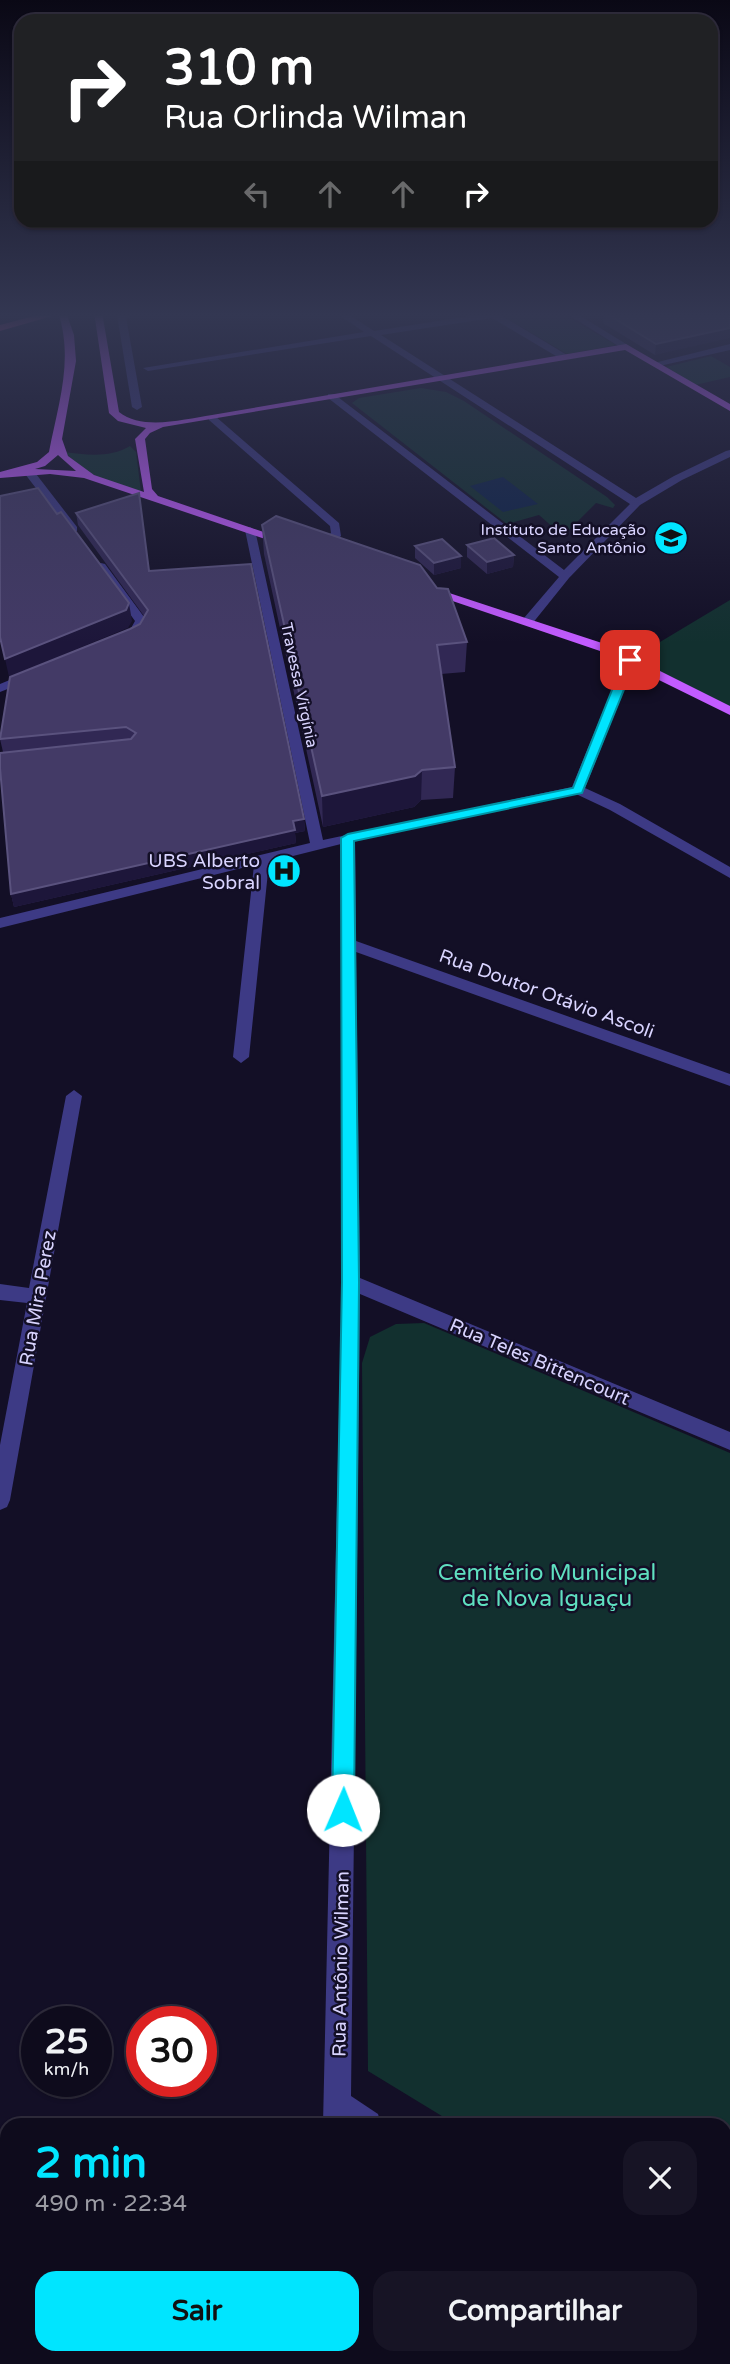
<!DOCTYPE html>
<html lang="pt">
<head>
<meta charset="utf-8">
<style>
  :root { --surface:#0e0b1c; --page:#171425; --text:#f1f3f6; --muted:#9b9ba3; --line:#2e2b3b; --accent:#00e5ff }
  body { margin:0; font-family:"Varela Round",sans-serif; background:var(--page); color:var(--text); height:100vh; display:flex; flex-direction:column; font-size:26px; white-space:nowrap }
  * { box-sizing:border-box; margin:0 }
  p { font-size:23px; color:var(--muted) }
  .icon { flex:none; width:38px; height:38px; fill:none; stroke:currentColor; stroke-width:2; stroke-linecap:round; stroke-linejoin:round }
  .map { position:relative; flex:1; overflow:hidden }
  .side { position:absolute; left:0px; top:2118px; width:732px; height:247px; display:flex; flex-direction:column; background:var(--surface); border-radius:21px 21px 0 0; box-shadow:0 2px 5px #0004,0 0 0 2px var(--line) }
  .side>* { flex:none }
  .banner { position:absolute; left:14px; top:14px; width:704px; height:214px; border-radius:21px; box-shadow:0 2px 5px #0004,0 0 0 2px var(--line); background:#202124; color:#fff; overflow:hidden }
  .speed { position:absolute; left:21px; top:2006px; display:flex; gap:14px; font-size:35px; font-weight:700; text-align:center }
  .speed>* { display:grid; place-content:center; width:91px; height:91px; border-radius:50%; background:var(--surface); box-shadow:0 2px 5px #0004,0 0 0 2px var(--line); line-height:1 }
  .speed small { font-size:18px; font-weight:400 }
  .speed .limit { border:10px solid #d22; background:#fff; color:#111 }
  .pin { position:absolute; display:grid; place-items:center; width:60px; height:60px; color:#fff; margin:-30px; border-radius:14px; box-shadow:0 4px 10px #0006 }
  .me { position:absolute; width:77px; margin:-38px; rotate:1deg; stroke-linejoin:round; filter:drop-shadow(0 0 5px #0008) }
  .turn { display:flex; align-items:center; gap:24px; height:147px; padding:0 35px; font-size:32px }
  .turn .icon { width:91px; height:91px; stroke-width:2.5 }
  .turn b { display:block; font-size:49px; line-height:60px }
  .lanes { display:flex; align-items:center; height:66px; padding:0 35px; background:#0003; justify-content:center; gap:35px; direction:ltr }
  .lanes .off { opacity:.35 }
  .round { display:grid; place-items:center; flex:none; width:74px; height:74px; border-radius:21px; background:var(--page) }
  .overview { display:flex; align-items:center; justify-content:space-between; height:119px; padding:0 35px }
  h1 { font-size:42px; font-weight:700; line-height:52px; color:var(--accent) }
  .cta { display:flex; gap:14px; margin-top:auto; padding:14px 35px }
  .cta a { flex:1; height:80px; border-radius:21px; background:var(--accent); color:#111; font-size:28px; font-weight:700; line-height:80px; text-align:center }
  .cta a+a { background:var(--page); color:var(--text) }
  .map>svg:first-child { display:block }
</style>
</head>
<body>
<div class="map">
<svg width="730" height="2364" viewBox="0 0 730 2364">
  <rect width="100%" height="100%" fill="#130f26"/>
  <path fill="#12302f" d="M532,312H559L616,345L567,354L505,317Z
    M711,356L730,367V377L695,385L666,367Z
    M421,388L446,392L464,401L607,497L615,505L613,508L596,503L563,536L539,515L507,524L352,403L359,398Z
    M130,446L136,452L141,492L89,474L64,452C87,455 110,458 130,446Z
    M730,600V707L630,660Z
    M424,1323L730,1453V2292L724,2289V2124H455L368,2071L362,1363L370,1337L396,1324Z"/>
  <path fill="#0c2248" d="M503,477L538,504L503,512L470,486Z"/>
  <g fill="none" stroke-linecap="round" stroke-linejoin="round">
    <path fill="#3d3a85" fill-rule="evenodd" d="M121,312H144L126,317L142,407L137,410L132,407L117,315Z
      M335,312H345L374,331L495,312H516L502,316L567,355V359H561L492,318L381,335L636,498L674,476L726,451L730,450V457L682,480L640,505L569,578L532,624H524V618L559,577L328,398V394H334L564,570L630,504L371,336L148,371L143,368L364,332Z
      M564,312H574L631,347L623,349Z
      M730,344V350L655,367L650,364Z
      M209,416H215L339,523L341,536L323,552H315V548L331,533L330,526L209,420Z
      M25,470H33L77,527V531H69L25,474Z
      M250,527L255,530L323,840L572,787L624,660L630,656L636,660L585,788L620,804L730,867V878L610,810L576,794L355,841L356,941L730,1074V1086L356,952L360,1278L730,1432V1450L360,1294L351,2096L378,2114L381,2124H323L342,1282L341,844L269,862L249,1057L241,1063L233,1057L254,865L0,928V918L310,843L245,530Z
      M101,563L105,564L147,621L139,635L127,641L117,638L130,630L135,621L95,566Z
      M29,672L33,673V679L0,692V684Z
      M74,1090L82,1096L10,1500L7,1507L0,1510V1445L27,1303L0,1300V1284L29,1288L66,1096Z
      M318,2357H348V2364H318Z
      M685,2357H723L726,2364H688Z"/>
    <path fill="#c25bff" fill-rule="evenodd" d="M58,312H66L74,335L76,361L62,439L68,456L94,475L144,492L135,439L146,428L118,421L109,413L94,312H102L119,412C143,431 184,419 212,415L626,344L730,404V411L625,350L163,427L150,433L145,439L152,489L158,496L287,540V544L283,545L84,478L50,474L0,478V472L37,462L49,452C58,405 74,360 58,312ZM58,455L76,471L35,469L45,466Z
      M426,588H434L608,645L730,706V715L600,651L426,592Z"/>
    <path fill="#ff4fa3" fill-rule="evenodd" d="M49,312H66L0,331V325Z"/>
  </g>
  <path fill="#312854" d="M601,312H730L655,355L603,323L604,314Z
    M76,513L149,571L304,819L305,831L295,833L296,843L14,907L11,894L3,752L0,739L130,629L140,624L144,616L78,525Z
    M262,525L437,588L467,642L465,672L441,674L455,767L453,798L421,800L414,807L323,827L264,554Z
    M467,545L514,555L513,567L487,574L467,557Z
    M415,546L461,568L434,575L415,558Z"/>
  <path fill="#1d163a" d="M730,328V338L655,355L656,344Z
    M514,555L513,567L487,574V562Z
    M461,556V568L434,575V563Z
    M129,603L132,621L128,628L9,677L5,659Z
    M422,770L421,800L414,807L323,827L322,796Z
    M304,819L305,831L295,833L296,843L14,907L11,894Z"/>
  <path fill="#433a66" stroke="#5a527e" stroke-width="2" d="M604,312H730V328L656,344Z
    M38,488L57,514L61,512L129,603L126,610L5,659L0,637V496Z
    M139,493L149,571L251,564L304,819L293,821L295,830L11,894L0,768V753L131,739L136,733L126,727L0,739L10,677L130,629L140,624L148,610L76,513Z
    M276,516L420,565L437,588L448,589L467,642L437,645L455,767L422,770L415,776L322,796L262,525Z
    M494,538L514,555L487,562L467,545Z
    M442,539L461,556L434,563L415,546Z"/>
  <linearGradient id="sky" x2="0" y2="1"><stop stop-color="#0a0815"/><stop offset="0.49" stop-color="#333752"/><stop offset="1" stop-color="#333752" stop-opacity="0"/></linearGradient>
  <rect width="730" height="643" fill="url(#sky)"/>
  <path fill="#00e5ff" stroke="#0095a6" stroke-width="2" d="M630,656L636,660L582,793L354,841L359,1282L354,1810L351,1818L343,1821L335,1818L332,1810L342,1282L341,838L348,834L573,788L624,660Z"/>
  <defs>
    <g id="school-disc" transform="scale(1.75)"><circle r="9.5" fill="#00e5ff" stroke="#130f26"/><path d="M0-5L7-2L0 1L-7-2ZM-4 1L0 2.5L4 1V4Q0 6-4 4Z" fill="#111"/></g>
    <g id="hospital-disc" transform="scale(1.75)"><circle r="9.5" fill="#00e5ff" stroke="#130f26"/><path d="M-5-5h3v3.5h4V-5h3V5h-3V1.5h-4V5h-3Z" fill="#111"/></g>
  </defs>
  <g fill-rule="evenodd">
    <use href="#school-disc" x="671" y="538"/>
    <use href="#hospital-disc" x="284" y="871"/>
  </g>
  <g text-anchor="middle" stroke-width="5" stroke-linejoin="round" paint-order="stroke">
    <g font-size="16" fill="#d9d4ff" stroke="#130f26" text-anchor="end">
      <text x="646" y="535">Instituto de Educação<tspan x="646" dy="18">Santo Antônio</tspan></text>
    </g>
    <g font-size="16" fill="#d9d4ff" stroke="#130f26">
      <text transform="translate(300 685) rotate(78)" y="6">Travessa Virgínia</text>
    </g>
    <g font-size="19" fill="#d9d4ff" stroke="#130f26" text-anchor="end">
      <text x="260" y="867">UBS Alberto<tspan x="260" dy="22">Sobral</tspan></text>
    </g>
    <g font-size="19" fill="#d9d4ff" stroke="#130f26">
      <text transform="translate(547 993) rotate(20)" y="7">Rua Doutor Otávio Ascoli</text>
      <text transform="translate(37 1298) rotate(-80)" y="7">Rua Mira Perez</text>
      <text transform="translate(540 1361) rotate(23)" y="7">Rua Teles Bittencourt</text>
      <text transform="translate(340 1964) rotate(-89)" y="7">Rua Antônio Wilman</text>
    </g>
    <g font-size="23" fill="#5fe0c0" stroke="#130f26">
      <text x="547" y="1580">Cemitério Municipal<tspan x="547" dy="26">de Nova Iguaçu</tspan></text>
    </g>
  </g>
</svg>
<div class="speed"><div>25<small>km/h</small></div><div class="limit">30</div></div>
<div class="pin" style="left:630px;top:660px;background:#d93025"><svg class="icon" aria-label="arrive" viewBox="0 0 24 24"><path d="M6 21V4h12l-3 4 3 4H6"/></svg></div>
<svg class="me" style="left:343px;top:1810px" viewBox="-20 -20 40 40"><circle r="19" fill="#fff"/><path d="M0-13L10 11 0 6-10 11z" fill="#00e5ff"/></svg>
<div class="banner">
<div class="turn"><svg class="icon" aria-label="right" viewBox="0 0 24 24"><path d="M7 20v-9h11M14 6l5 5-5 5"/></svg><div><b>310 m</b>Rua Orlinda Wilman</div></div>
<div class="lanes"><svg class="icon off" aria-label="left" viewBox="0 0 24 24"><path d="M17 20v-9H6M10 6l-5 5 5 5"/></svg><svg class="icon off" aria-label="ahead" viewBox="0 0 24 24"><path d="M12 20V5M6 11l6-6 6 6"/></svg><svg class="icon off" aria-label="ahead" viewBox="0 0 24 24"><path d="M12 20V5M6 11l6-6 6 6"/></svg><svg class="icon" aria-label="right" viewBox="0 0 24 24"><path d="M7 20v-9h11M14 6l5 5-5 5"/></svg></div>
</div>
<section class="side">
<div class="overview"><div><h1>2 min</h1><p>490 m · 22:34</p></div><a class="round"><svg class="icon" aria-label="close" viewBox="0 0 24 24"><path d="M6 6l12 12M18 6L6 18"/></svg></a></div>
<div class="cta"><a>Sair</a><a>Compartilhar</a></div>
</section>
</div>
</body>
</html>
